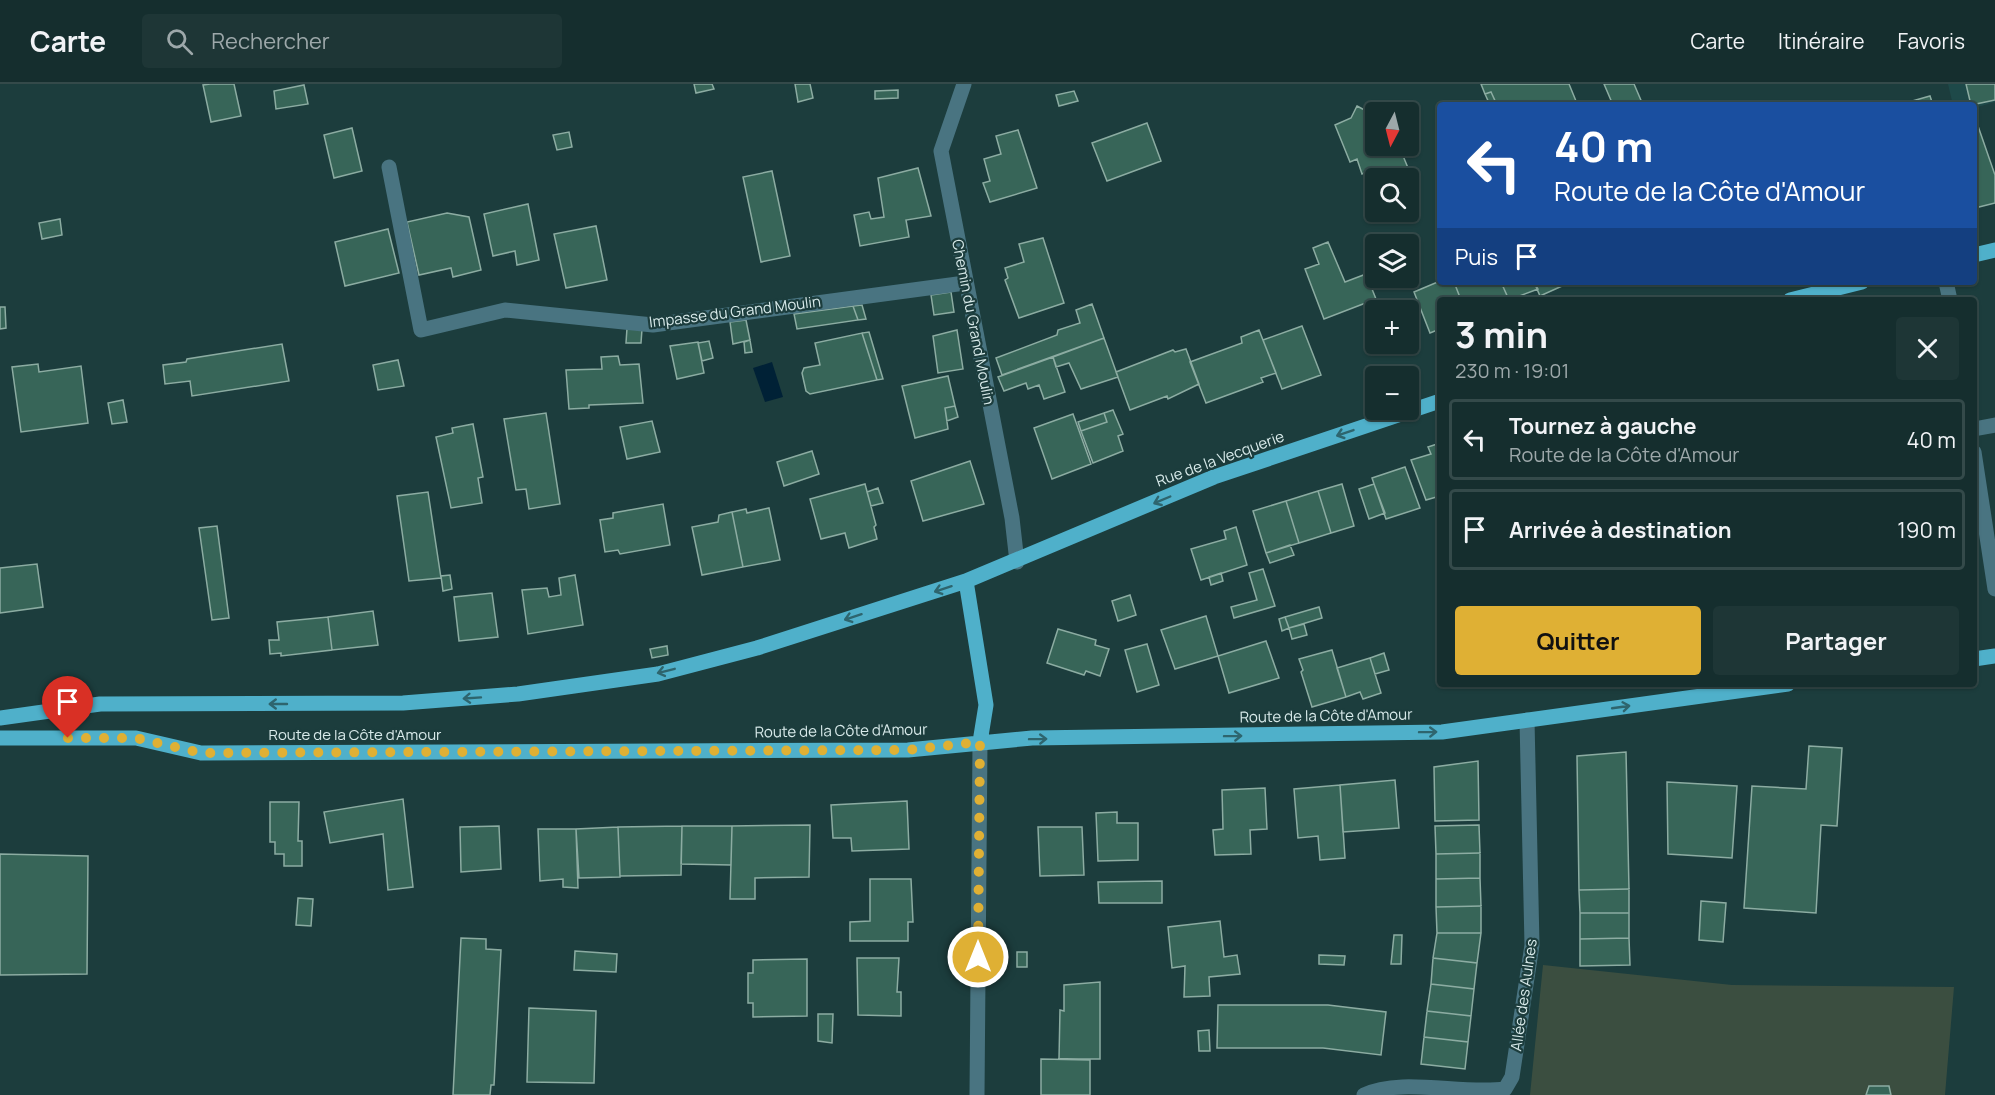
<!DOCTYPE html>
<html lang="fr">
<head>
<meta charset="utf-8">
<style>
  :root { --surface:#152e2e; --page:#1e3636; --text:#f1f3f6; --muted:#9da8aa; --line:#344a4a; --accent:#dfb034 }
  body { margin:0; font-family:Manrope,sans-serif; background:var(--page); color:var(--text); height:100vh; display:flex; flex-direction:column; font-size:22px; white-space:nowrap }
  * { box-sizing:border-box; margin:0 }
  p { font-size:20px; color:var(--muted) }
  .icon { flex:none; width:33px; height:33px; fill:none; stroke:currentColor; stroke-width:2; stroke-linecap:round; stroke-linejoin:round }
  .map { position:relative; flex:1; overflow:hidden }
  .details { position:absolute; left:1437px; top:213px; width:540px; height:390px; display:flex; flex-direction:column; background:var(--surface); border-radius:6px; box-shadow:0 2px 4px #0004,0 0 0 2px var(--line) }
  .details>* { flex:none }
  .hud { position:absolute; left:1437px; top:18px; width:540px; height:183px; border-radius:6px; box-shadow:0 2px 4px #0004,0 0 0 2px var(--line); background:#1a4fa0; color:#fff; overflow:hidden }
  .needle { width:39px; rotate:187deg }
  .buttons { position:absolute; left:1365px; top:18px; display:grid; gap:12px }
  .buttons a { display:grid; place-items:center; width:54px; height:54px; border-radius:6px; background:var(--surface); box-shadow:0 2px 4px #0004,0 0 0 2px var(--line); font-size:30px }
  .pin { position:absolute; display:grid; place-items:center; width:51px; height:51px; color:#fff; margin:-62px -26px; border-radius:50% 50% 50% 0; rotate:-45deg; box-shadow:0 0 6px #0007 }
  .pin .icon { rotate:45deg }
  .me { position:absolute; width:66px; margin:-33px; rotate:0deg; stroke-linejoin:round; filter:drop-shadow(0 0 4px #0008) }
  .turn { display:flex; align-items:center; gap:21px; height:126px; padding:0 18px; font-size:27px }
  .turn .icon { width:78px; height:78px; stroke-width:2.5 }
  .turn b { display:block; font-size:42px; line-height:51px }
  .then { display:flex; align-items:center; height:57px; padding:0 18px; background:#0003; gap:12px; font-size:22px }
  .round { display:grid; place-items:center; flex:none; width:63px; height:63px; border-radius:6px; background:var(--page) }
  .headline { display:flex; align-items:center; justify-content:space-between; height:102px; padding:0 18px }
  h1 { font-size:36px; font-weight:700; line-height:45px }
  .action { display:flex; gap:12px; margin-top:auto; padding:12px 18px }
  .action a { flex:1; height:69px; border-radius:6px; background:var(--accent); color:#111; font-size:24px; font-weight:700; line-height:69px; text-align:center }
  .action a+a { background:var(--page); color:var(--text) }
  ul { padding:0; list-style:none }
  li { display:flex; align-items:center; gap:18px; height:81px; margin:0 12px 9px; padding:0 6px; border:3px solid var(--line); border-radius:6px }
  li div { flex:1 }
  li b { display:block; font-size:22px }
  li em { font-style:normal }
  header { display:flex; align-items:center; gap:36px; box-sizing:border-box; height:84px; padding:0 30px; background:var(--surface); border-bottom:2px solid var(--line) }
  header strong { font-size:28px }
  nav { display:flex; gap:33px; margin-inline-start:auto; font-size:21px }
  .search { width:420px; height:54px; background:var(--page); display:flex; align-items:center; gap:15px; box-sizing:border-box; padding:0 21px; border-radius:6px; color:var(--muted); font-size:22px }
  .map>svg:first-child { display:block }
</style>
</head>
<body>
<header>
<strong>Carte</strong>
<div class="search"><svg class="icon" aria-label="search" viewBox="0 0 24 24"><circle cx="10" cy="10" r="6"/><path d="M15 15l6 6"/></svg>Rechercher</div>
<nav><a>Carte</a><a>Itinéraire</a><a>Favoris</a></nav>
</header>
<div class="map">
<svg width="1995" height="1011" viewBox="0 0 1995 1011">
  <rect width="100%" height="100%" fill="#1c3d3d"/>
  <path fill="#1e4949" d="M1948,0H1995V18L1974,24V21H1953Z"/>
  <path fill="#3b4e40" d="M1543,881L1732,901L1954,903L1945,1011H1530Z"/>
  <path fill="#002136" d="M772,278L783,313L765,318L753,284Z"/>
  <path fill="#376558" stroke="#8caca2" stroke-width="1.5" d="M210,0H234L241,32L211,38L203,1Z
    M694,0H712L714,5L696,9Z
    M795,0H810L813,14L798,18Z
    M1481,0H1569L1576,17L1566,21H1497L1491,8L1485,10Z
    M1604,0H1634L1643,21H1613Z
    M1966,0H1995V16L1971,21Z
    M304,1L308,20L276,25L274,7Z
    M898,6V14L875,15V7Z
    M1074,7L1078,17L1059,22L1056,11Z
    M1491,8L1497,21H1490L1485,10Z
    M1930,12L1933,21H1905V19Z
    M1357,22L1370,29L1384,24L1385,28H1376V62H1399L1415,101L1408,104V94H1381L1377,83L1362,90L1357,75L1350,78L1335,41L1351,34Z
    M1147,39L1161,77L1107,97L1092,59Z
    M1978,42L1995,91V119L1975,124L1974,43Z
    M352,44L362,87L334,94L324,51Z
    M1018,46L1037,104L990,118L983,99L990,97L984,75L1001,70L996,52Z
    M569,48L572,63L557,66L553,51Z
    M918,84L931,132L906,136L909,153L860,162L854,131L869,128L871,135L884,133L878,94Z
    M772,87L790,172L761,178L743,93Z
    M528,120L539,176L517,181L515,167L493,172L484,130Z
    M447,129L469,133L481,186L453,193L451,184L419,191L407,138Z
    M60,135L62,151L42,155L39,139Z
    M596,142L607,196L566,204L554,150Z
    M388,145L399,189L345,202L335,158Z
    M1043,154L1064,219L1019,234L1005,196L1008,194L1005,184L1024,178L1019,160Z
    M1328,158L1345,198L1366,190L1376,215L1324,235L1305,185L1319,180L1313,164Z
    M1378,194H1395L1397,198L1383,204Z
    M1440,197L1454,198L1461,216H1440V245L1430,249L1414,208Z
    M1454,198H1501L1509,216H1461Z
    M1501,198H1534L1538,205L1509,216Z
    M1534,198H1571L1540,212Z
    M951,208L954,228L934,231L931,211Z
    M1092,220L1104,254L1002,291L996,274L1057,251L1058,246L1080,239L1076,226Z
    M862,221L866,235L858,236L853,222Z
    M853,222L858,236L797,245L794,230Z
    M0,223H5L6,244L0,245Z
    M746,236L750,256L733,260L730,238Z
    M1302,242L1321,291L1282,305L1263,256Z
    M627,244L642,245L641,259H626Z
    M957,246L963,285L938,289L933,252Z
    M1259,246L1276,289L1261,294L1263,298L1206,319L1190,278L1242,259L1241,253Z
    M869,248L883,295L877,296L862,249Z
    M862,249L877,296L810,310L806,307L802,289L804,284L820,281L815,259Z
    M1104,254L1118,293L1081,305L1069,279L1056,283L1053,273Z
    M750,256L752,268L745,269L744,258Z
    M709,257L713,274L702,277L698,259Z
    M698,258L704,289L677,295L670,262Z
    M282,260L289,297L192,312L190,297L165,300L163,281L186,278L187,275Z
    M1186,265L1199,300L1168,315L1167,312L1130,326L1116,288L1173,266L1175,268Z
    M618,272L620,281L639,280L643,319L589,321V324L569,325L566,286L602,285L601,273Z
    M1053,273L1065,308L1044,315L1039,301L1028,305L1026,299L1004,307L998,293Z
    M398,276L404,302L378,306L373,281Z
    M38,280L39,288L81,282L88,339L21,348L12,283Z
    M948,292L955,322L945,324L948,345L915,354L902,302Z
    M123,316L127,338L112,340L108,319Z
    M955,322L958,333L947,337L945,324Z
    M1113,326L1123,350L1118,352L1123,367L1093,379L1081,347L1107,338L1104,329Z
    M546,329L560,420L529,425L526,405L516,406L504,335Z
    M1104,329L1107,338L1081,347L1078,338Z
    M1073,330L1091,380L1052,395L1034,344Z
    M652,337L660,368L627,375L620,343Z
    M473,340L483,393L478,394L482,419L451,424L436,353L453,349L452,344Z
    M1440,359V412L1426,416L1411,376L1431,370L1428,363Z
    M812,367L819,390L784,402L777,378Z
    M970,377L984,420L923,437L911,397Z
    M1405,383L1420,424L1386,435L1372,394Z
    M865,400L876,441L874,443L877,455L849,464L845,449L821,455L810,415Z
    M1342,400L1354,442L1331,449L1318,407Z
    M1374,400L1385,429L1369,435L1359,405Z
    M878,404L883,419L871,422L867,408Z
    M1318,407L1331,449L1299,459L1286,417Z
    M428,408L441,494L409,497L397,412Z
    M1286,417L1299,459L1266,469L1253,427Z
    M663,420L670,461L620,470L618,466L605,468L600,436L613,434V429Z
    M769,424L780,476L743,483L732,428L746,425L747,429Z
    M732,428L743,483L702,491L692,443L718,438L719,431Z
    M217,442L229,534L212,536L199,444Z
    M1236,443L1247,481L1201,496L1191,465L1226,455L1224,447Z
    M1290,461L1294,471L1270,479L1266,469Z
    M37,480L43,523L0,529V484Z
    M1263,485L1275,522L1234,534L1231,523L1257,516L1249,489Z
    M1221,489L1223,497L1211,501L1209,493Z
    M450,491L452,505L443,507L441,492Z
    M575,491L583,541L528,550L522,506L547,504L549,513L561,511L559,494Z
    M492,509L498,553L459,557L454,513Z
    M1130,511L1136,531L1118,537L1112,517Z
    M1319,523L1322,534L1289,544L1285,533Z
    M373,527L378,561L332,566L328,533Z
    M1206,532L1218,572L1175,585L1161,546Z
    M328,533L332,566L281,572V569L270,570L269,556H279L277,538Z
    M1285,533L1289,544L1282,547L1279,535Z
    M1304,540L1307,551L1292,555L1289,544Z
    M1058,545L1096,556L1095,561L1109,565L1100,592L1086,587L1084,591L1047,579Z
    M1266,557L1279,594L1229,609L1218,572Z
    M1147,560L1159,601L1137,608L1125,566Z
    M667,562L668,571L652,574L650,565Z
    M1332,566L1346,613L1312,623L1301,588L1303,586L1299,575Z
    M1384,569L1389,586L1375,590L1370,574Z
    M1370,574L1381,609L1363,615L1360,608L1346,613L1337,584Z
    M1809,662L1842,664L1837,742L1821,741L1816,829L1744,824L1752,702L1806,705Z
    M1626,668L1629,805L1579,806L1577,672Z
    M1478,677L1479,736L1435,737L1434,683Z
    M1395,696L1399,744L1343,748L1340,701Z
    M1667,698L1737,702L1732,774L1668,770Z
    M1340,701L1345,774L1320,776L1318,752L1298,754L1294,705Z
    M1265,704L1267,745L1250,746L1251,770L1215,771L1213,746L1223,745L1222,706Z
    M403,715L413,803L388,806L383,750L330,759L324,728Z
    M907,717L909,765L852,767L851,754H833L831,721Z
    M270,718H299L298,757H302V782H284V770H275V758H270Z
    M1117,728V739H1138V776L1098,777L1096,729Z
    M810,741L809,793L755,794V815H730L732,742Z
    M1479,741L1480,769L1436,770L1435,742Z
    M499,742L501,785L461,788L460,743Z
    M682,742H732L731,781L681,780Z
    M682,742L681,791L620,792L618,743Z
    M618,743L620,793L579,794L576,745Z
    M1038,743H1082L1084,791L1040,792Z
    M538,745H576L578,804L563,803V795L540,797Z
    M1480,769V794L1436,795V770Z
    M0,770L88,772L87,890L0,891Z
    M1480,794L1481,822L1436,823V795Z
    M870,795H911L913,838H908V857H850V838L870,837Z
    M1162,797V819H1099L1098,798Z
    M1629,805V829H1580L1579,806Z
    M298,814L313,815L311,842L296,841Z
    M1701,817L1726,819L1723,858L1699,856Z
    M1481,822V849H1437L1436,823Z
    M1580,829H1629V854L1580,855Z
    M1220,837L1224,873L1237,871L1240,890L1209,893L1210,912L1184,913L1185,882L1172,884L1168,843Z
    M1437,849H1481L1477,879L1433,874Z
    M1394,851H1402L1401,880H1391Z
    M461,854L486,855V865L501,866L494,1001H491L490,1011H453Z
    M1629,854L1630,881L1580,882V855Z
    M575,867L617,870L616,888L574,886Z
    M1017,868H1027V883H1017Z
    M1319,871L1345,872L1344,881L1319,880Z
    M857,874H899L897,908H901V932L858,931Z
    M1433,874L1477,879L1474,905L1431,900Z
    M807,875V932L753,933V919H748V889H753V876Z
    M1100,898V975H1059L1060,926L1064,927V901Z
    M1431,900L1474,905L1471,932L1427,927Z
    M1218,921H1328L1386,928L1381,971L1323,964H1217Z
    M529,924L596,927L594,999L527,998Z
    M1427,927L1471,932L1468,958L1424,953Z
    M818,930H833L832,959L818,957Z
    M1209,946L1210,967H1199L1198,947Z
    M1424,953L1468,958L1465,985L1421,980Z
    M1041,975L1090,976V1011H1041Z
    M1869,1002H1889L1891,1011H1866Z"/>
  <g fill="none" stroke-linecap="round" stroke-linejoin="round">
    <path stroke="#497481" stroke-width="15" d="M964,0L941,67L1012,434L1017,478
      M389,83L421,246L505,226L653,241L965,199
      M1946,198L1950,216
      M1974,345L1995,341
      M1974,368L1995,505
      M977,1011L980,658
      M1364,1011C1401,993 1461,1011 1505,1005L1512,993L1532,861L1527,636"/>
    <path stroke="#4fb0ca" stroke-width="15" d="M1974,171L1995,166
      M1790,216L1862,198
      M966,497L986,621L980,658
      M1974,575L1995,572
      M0,634L100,620L403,619L518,610L658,590L757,564L966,497L1214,393L1440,317
      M0,654H136L201,669L908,666L1032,654L1442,648L1788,600"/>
  </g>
  <defs><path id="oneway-shaft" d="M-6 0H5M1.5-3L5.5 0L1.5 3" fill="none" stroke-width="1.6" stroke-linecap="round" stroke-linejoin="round" transform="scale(1.5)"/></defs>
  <g stroke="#2e656e">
    <use href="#oneway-shaft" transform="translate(1345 349) rotate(161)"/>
    <use href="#oneway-shaft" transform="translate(1162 416) rotate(157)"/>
    <use href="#oneway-shaft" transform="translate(943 505) rotate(162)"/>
    <use href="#oneway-shaft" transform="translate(853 533) rotate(162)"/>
    <use href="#oneway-shaft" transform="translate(666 587) rotate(166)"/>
    <use href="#oneway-shaft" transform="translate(472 614) rotate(176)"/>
    <use href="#oneway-shaft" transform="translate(278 620) rotate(180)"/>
    <use href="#oneway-shaft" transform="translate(1621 623) rotate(-8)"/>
    <use href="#oneway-shaft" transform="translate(1428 648) rotate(-1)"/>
    <use href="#oneway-shaft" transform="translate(1233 652) rotate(-1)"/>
    <use href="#oneway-shaft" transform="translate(1038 655) rotate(-1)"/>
  </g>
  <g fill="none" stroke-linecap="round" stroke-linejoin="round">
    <path stroke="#dfb034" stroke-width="10" stroke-dasharray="0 18" d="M68,654H136L201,669L908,666L980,658L978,873"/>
  </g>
  <g text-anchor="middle" stroke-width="4.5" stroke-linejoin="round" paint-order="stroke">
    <g font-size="15" fill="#d8eaea" stroke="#1c3d3d">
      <text transform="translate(735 228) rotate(-7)" y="5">Impasse du Grand Moulin</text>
      <text transform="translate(973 238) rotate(79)" y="5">Chemin du Grand Moulin</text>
      <text transform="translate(1220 375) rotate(-20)" y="5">Rue de la Vecquerie</text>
      <text transform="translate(1326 632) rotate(-1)" y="5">Route de la Côte d'Amour</text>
      <text transform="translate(841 647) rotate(-1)" y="5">Route de la Côte d'Amour</text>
      <text x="355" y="656">Route de la Côte d'Amour</text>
      <text transform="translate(1524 911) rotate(-82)" y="5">Allée des Aulnes</text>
    </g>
  </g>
</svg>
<div class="buttons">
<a><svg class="needle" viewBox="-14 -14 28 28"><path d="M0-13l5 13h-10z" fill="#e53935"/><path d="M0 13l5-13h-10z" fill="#9da8aa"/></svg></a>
<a><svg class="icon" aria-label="search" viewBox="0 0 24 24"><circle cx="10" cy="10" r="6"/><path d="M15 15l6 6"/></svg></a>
<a><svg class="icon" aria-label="layers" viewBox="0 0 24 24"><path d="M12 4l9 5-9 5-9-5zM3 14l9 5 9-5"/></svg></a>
<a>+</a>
<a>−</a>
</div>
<div class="pin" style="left:68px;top:654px;background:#d93025"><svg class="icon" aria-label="arrive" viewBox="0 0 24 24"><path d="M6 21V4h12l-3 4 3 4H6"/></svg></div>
<svg class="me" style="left:978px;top:873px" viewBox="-20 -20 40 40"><circle r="17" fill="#dfb034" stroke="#fff" stroke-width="3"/><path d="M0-11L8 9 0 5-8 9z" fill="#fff"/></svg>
<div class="hud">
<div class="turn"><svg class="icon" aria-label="left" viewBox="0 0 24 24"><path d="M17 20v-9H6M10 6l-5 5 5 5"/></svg><div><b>40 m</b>Route de la Côte d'Amour</div></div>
<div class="then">Puis<svg class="icon" aria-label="arrive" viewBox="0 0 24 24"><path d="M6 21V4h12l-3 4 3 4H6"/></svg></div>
</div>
<section class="details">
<div class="headline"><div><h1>3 min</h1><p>230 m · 19:01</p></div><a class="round"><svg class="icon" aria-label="close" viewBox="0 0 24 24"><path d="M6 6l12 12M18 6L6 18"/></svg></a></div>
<ul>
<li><svg class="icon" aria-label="left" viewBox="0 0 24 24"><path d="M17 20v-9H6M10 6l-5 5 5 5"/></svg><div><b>Tournez à gauche</b><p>Route de la Côte d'Amour</p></div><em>40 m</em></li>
<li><svg class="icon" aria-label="arrive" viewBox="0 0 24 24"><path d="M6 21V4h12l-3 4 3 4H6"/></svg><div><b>Arrivée à destination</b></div><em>190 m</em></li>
</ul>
<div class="action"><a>Quitter</a><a>Partager</a></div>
</section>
</div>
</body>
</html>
